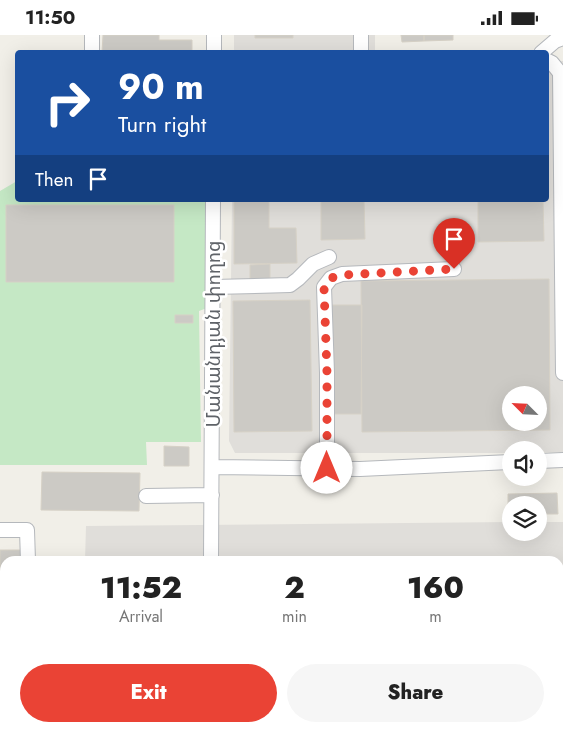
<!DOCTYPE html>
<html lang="en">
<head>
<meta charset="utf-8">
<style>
  :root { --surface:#fff; --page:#f6f6f6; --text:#222; --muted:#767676; --accent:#ea4335 }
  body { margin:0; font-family:Jost,"Noto Sans Armenian",sans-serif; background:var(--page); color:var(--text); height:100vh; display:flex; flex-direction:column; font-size:19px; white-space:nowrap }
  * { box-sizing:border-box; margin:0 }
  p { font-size:16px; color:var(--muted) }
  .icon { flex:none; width:28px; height:28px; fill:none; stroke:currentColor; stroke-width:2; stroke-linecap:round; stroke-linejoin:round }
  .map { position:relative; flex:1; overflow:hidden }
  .details { position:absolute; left:0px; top:521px; width:564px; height:176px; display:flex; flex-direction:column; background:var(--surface); border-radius:15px 15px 0 0; box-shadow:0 5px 20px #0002 }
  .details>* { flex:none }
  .guide { position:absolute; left:15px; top:15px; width:534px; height:152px; border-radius:5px; box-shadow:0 5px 20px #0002; background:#1a4fa0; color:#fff; overflow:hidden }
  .needle { width:32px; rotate:294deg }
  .buttons { position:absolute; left:502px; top:351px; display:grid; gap:10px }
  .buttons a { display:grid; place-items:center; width:45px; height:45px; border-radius:50%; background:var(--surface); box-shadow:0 5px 20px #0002; font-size:25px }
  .pin { position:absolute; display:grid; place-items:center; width:42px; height:42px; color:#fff; margin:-51px -21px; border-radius:50% 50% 50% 0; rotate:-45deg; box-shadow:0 0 5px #0007 }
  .pin .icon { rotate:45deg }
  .me { position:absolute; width:55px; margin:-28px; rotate:0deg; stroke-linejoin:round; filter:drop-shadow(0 0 4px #0008) }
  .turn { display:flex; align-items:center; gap:18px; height:105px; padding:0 20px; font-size:22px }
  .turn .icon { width:65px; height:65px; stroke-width:2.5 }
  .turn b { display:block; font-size:35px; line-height:42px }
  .then { display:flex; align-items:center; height:48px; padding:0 20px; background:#0003; gap:10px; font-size:19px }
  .eta { display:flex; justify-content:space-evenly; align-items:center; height:85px; text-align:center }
  .eta b { font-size:30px; font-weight:800; line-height:35px }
  .action { display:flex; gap:10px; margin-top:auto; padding:10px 20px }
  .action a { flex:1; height:58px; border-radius:30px; background:var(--accent); color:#fff; font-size:20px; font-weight:800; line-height:58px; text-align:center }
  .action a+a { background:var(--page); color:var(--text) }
  .status { display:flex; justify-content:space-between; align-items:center; height:35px; padding:0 25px; background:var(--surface); direction:ltr }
  .status svg { height:14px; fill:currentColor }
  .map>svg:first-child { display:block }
</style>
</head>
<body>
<div class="status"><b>11:50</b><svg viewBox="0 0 49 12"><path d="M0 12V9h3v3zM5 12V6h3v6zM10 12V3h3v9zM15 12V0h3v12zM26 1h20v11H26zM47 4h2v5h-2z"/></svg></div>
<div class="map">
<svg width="563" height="697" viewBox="0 0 563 697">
  <rect width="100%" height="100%" fill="#f1efe8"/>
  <path fill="#e0deda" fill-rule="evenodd" d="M234,0H375V17H234Z
    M563,26V417H539V415H511V418H235L229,406L232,165H546V27ZM511,360H539V388H511Z
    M511,487V498H539V487H563V697H134V693L559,692V526H85L86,491Z"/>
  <path fill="#c5e8c5" d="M17,146L18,165H207V273L199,276L201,407H146L147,430H0V156Z"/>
  <path fill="#cccac5" stroke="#d6d1c6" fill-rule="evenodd" d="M103,0H159V5H192V18H102Z
    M255,0H293V3H255Z
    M401,0H424V6L402,7Z
    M424,0H453V5L424,6Z
    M234,165H269V193H296L297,228L234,229Z
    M321,165H364L365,204L321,205Z
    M478,165H543L544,206L478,207Z
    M6,170H174V247H6Z
    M270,229V249H250V230Z
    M549,244L550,395L362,397L361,246ZM511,360H539V388H511Z
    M310,265L312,396L234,397L233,266Z
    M331,270H362L361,379H330Z
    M175,280H193V288H175Z
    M164,411L189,412V431H164Z
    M42,437L140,438L139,476L41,475Z
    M557,458L558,479H539V470H511V480H508V459Z
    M0,515H24V526H5V546H0Z
    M267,692H548V697H267Z"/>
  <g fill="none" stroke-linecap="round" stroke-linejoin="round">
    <g stroke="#b5b8bc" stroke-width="16">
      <path id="minor" d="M214,0V18
        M361,0V18
        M92,18V0
        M541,18L555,6L563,3
        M546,25L552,28L560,38L563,338
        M213,252L290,250L298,244L313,229L329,222
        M539,426L563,425
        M212,432L360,434L511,427
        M327,433V338L324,252L331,243L342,239L454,234
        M146,461L212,460
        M0,495H27L28,526
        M211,526L213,165
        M0,558H5"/>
    </g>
    <use href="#minor" stroke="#fff" stroke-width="14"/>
  </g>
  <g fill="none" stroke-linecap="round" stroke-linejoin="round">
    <path stroke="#ea4335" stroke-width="9" stroke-dasharray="0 16.2" d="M327,433V338L324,252L331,243L342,240L454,234"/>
  </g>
  <g text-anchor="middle" stroke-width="5" stroke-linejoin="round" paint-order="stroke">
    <g font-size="19" fill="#5f6368" stroke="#fff">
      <text transform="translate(213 299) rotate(-90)" y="7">Մանանդյան փողոց</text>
    </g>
  </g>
</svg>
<div class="buttons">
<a><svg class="needle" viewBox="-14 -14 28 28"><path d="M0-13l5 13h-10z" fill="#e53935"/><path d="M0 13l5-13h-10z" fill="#767676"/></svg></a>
<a><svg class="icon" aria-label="sound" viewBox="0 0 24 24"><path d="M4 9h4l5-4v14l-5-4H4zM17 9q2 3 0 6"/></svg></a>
<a><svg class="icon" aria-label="layers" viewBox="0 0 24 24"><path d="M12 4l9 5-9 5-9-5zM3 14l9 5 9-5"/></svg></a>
</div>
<div class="pin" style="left:454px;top:234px;background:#d93025"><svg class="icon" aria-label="arrive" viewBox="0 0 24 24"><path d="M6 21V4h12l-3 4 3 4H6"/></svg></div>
<svg class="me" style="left:327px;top:433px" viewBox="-20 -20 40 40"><circle r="19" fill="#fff"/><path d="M0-13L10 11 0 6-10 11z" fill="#ea4335"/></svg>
<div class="guide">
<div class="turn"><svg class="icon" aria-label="right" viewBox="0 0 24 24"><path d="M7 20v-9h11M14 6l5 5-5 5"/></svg><div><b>90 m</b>Turn right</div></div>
<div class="then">Then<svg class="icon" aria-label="arrive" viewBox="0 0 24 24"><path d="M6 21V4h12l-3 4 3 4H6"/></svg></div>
</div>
<section class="details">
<div class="eta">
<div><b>11:52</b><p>Arrival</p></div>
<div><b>2</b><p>min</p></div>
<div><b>160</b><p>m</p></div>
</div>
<div class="action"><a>Exit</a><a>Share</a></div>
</section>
</div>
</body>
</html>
